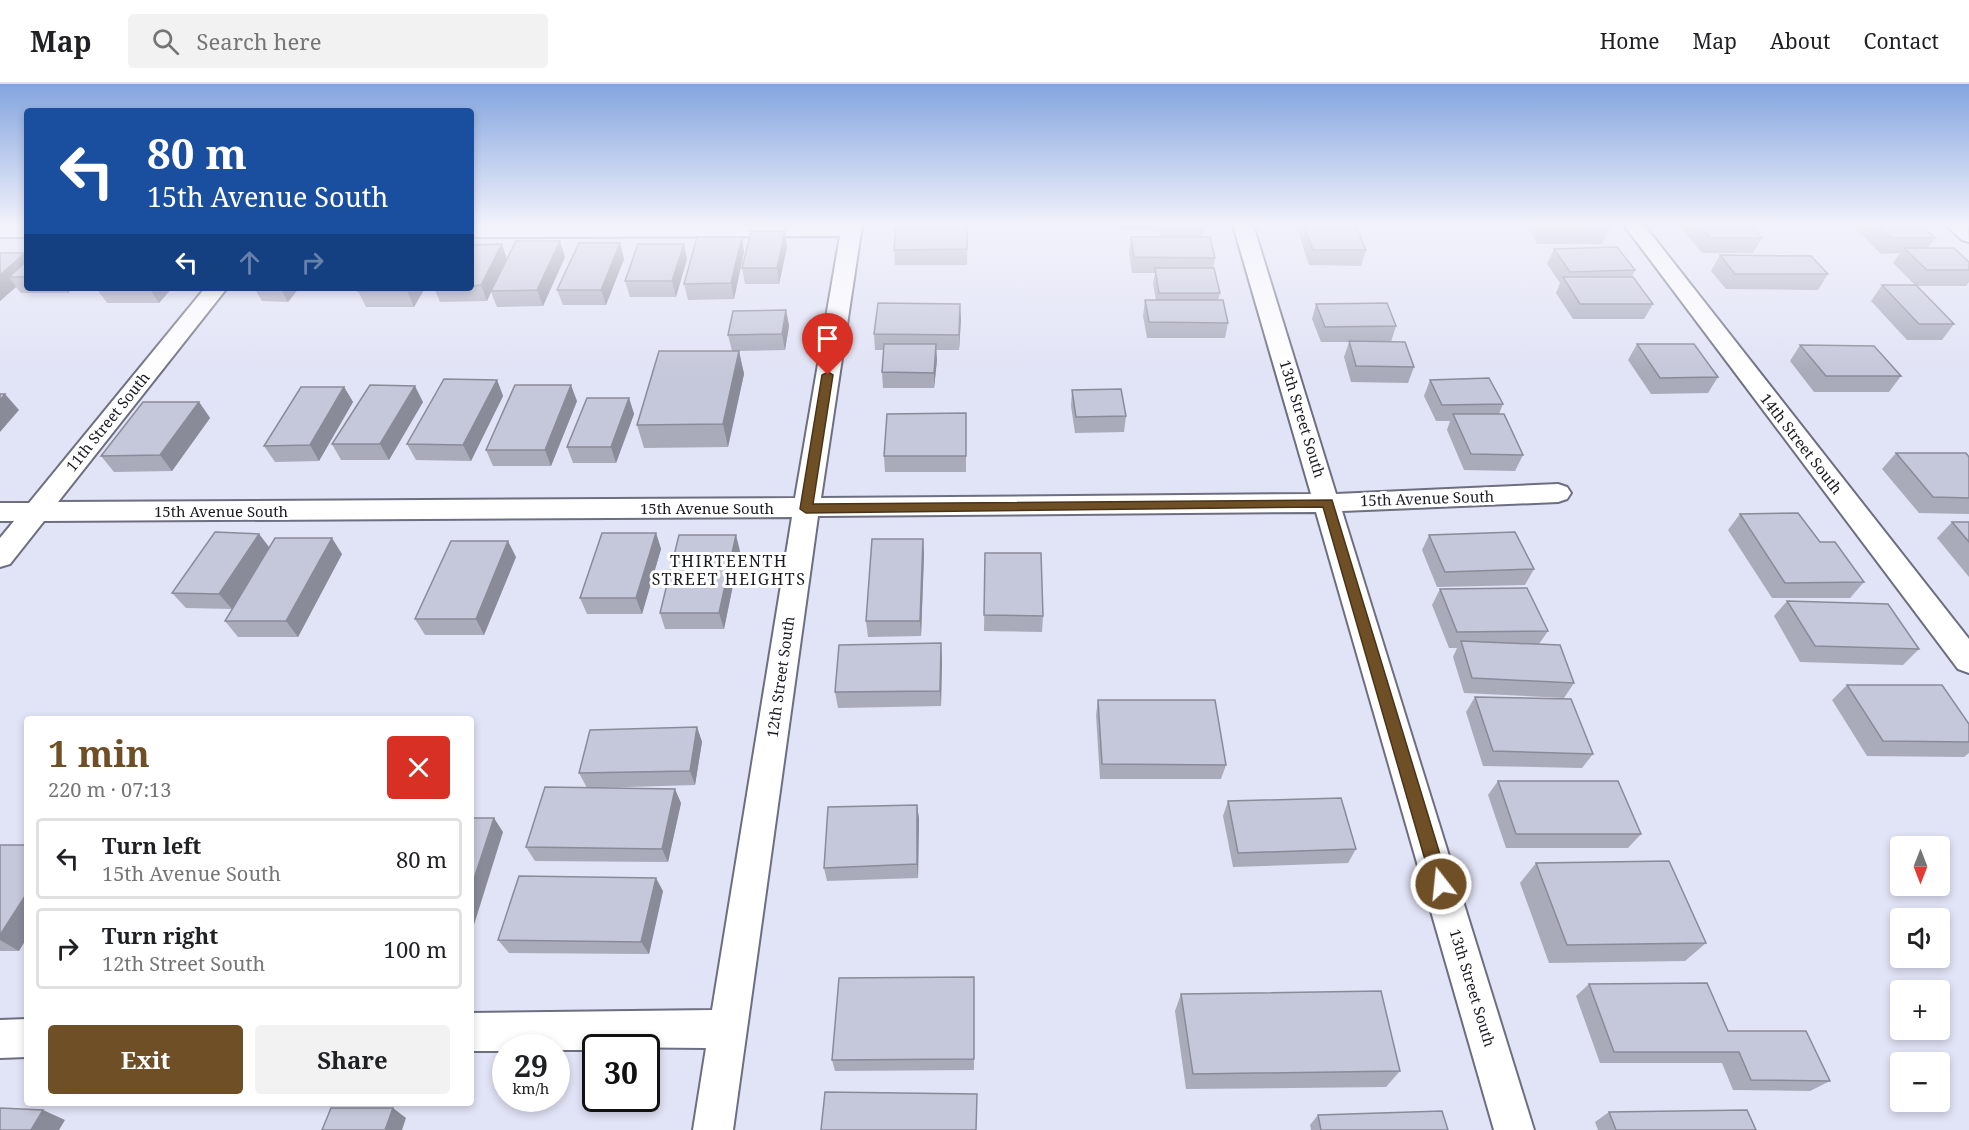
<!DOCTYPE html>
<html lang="en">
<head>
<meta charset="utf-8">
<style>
  :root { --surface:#fff; --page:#f2f2f2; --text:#202124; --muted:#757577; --line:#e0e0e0; --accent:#6f4f25 }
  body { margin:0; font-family:"Noto Serif",serif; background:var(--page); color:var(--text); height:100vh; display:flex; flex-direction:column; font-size:22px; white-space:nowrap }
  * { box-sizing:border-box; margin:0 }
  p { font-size:20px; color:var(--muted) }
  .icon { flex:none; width:33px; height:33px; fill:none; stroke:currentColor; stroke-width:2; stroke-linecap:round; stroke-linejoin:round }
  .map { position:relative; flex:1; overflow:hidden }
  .details { position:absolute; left:24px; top:632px; width:450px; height:390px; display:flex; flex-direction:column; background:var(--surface); border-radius:6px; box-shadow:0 3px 9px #0003 }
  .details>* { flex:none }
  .top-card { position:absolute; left:24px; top:24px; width:450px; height:183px; border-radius:6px; box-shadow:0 3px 9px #0003; background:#1a4fa0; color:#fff; overflow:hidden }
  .needle { width:39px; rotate:180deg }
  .buttons { position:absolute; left:1890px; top:752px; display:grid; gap:12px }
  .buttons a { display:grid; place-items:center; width:60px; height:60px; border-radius:6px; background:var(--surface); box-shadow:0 3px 9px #0003; font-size:30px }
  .speed { position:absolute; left:492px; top:950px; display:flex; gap:12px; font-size:30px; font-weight:700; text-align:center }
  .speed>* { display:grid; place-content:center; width:78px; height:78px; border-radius:50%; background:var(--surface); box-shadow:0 3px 9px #0003; line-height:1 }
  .speed small { font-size:15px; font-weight:400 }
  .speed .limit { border:3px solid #111; border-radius:9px; background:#fff; color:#111 }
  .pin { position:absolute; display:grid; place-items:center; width:51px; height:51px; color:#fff; margin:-62px -26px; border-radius:50% 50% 50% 0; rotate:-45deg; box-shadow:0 0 6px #0007 }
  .pin .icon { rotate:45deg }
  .me { position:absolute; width:66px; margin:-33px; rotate:344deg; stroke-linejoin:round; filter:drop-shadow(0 0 4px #0008) }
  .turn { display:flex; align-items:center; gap:21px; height:126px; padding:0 24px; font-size:27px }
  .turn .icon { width:78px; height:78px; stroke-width:2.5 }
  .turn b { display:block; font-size:42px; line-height:51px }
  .lanes { display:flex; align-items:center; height:57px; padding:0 24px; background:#0003; justify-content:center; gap:30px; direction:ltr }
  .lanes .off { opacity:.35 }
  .round { display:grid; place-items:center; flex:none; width:63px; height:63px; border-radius:6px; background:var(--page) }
  .overview { display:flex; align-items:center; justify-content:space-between; height:102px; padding:0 24px }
  h1 { font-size:36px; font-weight:700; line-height:45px; color:var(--accent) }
  .button { display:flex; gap:12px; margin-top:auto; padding:12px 24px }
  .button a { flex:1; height:69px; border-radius:6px; background:var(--accent); color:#fff; font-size:24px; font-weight:700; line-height:69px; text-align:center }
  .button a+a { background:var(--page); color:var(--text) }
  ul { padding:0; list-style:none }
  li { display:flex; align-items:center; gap:18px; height:81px; margin:0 12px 9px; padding:0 12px; border:3px solid var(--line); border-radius:6px }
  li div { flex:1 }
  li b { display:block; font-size:22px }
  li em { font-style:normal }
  header { display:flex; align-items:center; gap:36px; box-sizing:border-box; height:84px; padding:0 30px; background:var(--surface); border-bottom:2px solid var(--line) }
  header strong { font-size:28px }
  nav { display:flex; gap:33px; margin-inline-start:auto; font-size:21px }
  .search { width:420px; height:54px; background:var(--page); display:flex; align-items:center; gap:15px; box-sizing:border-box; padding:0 21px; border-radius:6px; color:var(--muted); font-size:22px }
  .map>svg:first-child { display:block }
</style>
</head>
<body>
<header>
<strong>Map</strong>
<div class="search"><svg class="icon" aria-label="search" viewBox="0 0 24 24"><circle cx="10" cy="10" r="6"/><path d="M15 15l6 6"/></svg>Search here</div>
<nav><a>Home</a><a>Map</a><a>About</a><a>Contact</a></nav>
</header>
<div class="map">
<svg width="1969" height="1046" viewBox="0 0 1969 1046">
  <rect width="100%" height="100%" fill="#e1e3f6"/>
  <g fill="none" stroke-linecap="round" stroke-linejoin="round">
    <g stroke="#6d6e7f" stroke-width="4">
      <path id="minor" d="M0,141H27V153H0Z
        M471,141H862L821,414L1311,410L1233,141H1253L1336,410L1558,400L1567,403L1571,409L1567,415L1558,418L1342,427L1534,1046H1494L1316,428L818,432L733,1046H693L706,964L596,963V966H556V963H506V967H471V929L712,926L792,433L44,437L10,480L0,483V454L14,437H0V419H29L205,204H227L58,418L795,414L840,152L471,153Z
        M1624,141H1644L1969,555V589L1958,585Z
        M1946,141H1968L1969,158L1962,156Z
        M27,935V973L0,974V936Z"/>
    </g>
    <use href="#minor" fill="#fff" fill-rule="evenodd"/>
  </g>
  <path fill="#a9abbb" d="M968,141L967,181H895L894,166Z
    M1116,141H1202L1203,145L1202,153L1215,174L1213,184L1220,209L1218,216L1228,239L1225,254H1147L1143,232L1145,216H1156L1153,200L1155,189H1132L1129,168L1131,153H1160L1159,146H1116Z
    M1296,141H1355L1366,166L1361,182L1309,181Z
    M1526,141H1607L1609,145L1602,160H1537Z
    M1683,141H1751L1762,154L1753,169H1702L1681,144Z
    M1852,141H1921L1935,154L1928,164L1969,178V198L1966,202H1916L1954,240L1942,256H1907L1871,217L1882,201H1915L1893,179L1900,169L1881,170Z
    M785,147L787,163L779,200H745L742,184Z
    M502,160L507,175L565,173L543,222L497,223L491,208L487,217L440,218L434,204H471V161Z
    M1554,165L1635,186L1632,193L1653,220L1644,235H1573L1556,209L1560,199L1547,180Z
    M744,168L734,215L688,216L684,200Z
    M0,169L27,173V204H73L68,209H21L16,203L0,217Z
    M1720,171L1828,190L1818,206L1726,205L1711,187Z
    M624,175L606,221H563L557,206Z
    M687,175L676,213H630L625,197Z
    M96,204H172L159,219H107Z
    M244,204H299L288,218L262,217L256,207L245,206Z
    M360,204H425L414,223H366L358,207Z
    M1316,220L1396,242L1391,258L1414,283L1408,299L1351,298L1344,273L1349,258H1321L1312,235Z
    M786,226L789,242L785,266L739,267L744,290L728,363L644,364L637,341L732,267L728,251Z
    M961,235L959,266H936L937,276L934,304H883L882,288L884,266H875L874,250Z
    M1637,260L1718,293L1708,309L1651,310L1628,276Z
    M1800,261L1901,292L1889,308H1814L1790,277Z
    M497,296L503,312L471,377L416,376L407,360Z
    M1430,296L1503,320L1499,330L1523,371L1515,387L1464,386L1447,346L1450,337H1436L1424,312Z
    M344,303L353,318L319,377L275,378L264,362Z
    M1072,306L1126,332L1124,348L1075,349L1071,322Z
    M629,314L634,330L616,379H573L567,363Z
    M577,317L551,382H493L486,366Z
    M199,318L210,334L172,387L114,388L101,372Z
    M423,318L389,376H341L332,360Z
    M966,329V388H885L884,372Z
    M1896,369L1969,373V430L1919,429L1882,385Z
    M1740,430L1820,458L1864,498L1850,514H1772L1728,446Z
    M1952,438H1969V493L1937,454Z
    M656,449L661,465L642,530H587L580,514Z
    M259,450L270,464L342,470L298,553H238L225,537L242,510L232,525L186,524L172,509Z
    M1429,451L1534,485L1525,501L1437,503L1422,466Z
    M923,455L924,471L921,552L868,553L866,537Z
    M740,467L724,545H665L660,529Z
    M985,469L1043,532L1042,548L984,547Z
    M516,473L484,551H425L415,535Z
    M1440,505L1548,547L1539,560L1574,599L1564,614L1464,609L1453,573L1457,564H1449L1432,521Z
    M1787,517L1919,565L1903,581L1800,578L1774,532Z
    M942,575L941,622L838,624L835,608Z
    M1847,601L1969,640V669L1964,673L1867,672L1832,616Z
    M1475,613L1593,670L1582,684L1483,682L1466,628Z
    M1098,616L1226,681L1221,695H1100L1096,631Z
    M697,643L702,658L695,701L593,704L681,719L668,778L535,777L526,763L587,704L579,689Z
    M1498,697L1641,750L1628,764H1506L1488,711Z
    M1228,717L1356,765L1348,779L1233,783L1223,732Z
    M917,721L919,735L918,794L827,797L824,784Z
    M0,761L19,867H0Z
    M1536,779L1706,859L1685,877L1549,879L1520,799Z
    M663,807L649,870L509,869L498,856Z
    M974,893V986L835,987L832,976Z
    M1589,900L1728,947L1830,997L1810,1007L1733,1006L1722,979H1600L1576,912Z
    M1181,910L1400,987L1386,1003L1186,1005L1175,927Z
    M1609,1028L1756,1046H1598L1595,1038Z
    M1318,1031L1448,1046H1311L1310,1041Z"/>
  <path fill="#8a8b99" d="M785,147L787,163L779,200L777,184Z
    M742,153L744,168L734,215L731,199Z
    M560,157L565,173L543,222L537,206Z
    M620,159L624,175L606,221L601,206Z
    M502,160L507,176L491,207V208L487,217L481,201Z
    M684,160L687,175L676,213L672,197Z
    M25,169L27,173V193H9L16,203L0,217V191Z
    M65,204H73L68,209Z
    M149,204H172L159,219Z
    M280,204H299L288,218Z
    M409,204H425L414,223L407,207Z
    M960,220L961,235L959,266V251Z
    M786,226L789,242L785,266L782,250Z
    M936,260L937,276L934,304V289Z
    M739,267L744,290L728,363L723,340Z
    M497,296L503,312L471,377L463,361Z
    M571,301L577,317L551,382L545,366Z
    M415,302L423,318L389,376L380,360Z
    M344,303L353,318L319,377L310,361Z
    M5,310L19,326L0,348V316Z
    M629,314L634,330L616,379L611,363Z
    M199,318L210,334L172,387L160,371Z
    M656,449L661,465L642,530L636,514Z
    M259,450L271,466L232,525L219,510Z
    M736,451L740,467L724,545L719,529Z
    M332,454L342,470L298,553L286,537Z
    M923,455L924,471L921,552L920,537Z
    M508,457L516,473L484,551L476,535Z
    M941,559L942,575L941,622L940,607Z
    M697,643L702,658L695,701L690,687Z
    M675,705L681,719L668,778L662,765Z
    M917,721L919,735L918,794L917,780Z
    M494,734L503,748L473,844L471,842V804Z
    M656,794L663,807L649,870L641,858Z
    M27,809V854L19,867L0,856V851Z
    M393,1024L406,1034L402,1046H385Z
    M43,1026L65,1036L59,1046H31Z"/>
  <path fill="#c5c7da" stroke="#8a8b99" stroke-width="1.5" d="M896,141H967V165L894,166Z
    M1163,141H1202L1203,145H1163Z
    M1304,141H1355L1366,166H1313Z
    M1541,141H1607L1609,145L1543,144Z
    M1700,141H1751L1762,154H1710Z
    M1878,141H1921L1935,154H1891Z
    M751,147H785L777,184H742Z
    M697,153H742L731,199L684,200Z
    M1131,153H1210L1215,174L1134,173Z
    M516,157H560L537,206L491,207Z
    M579,159H620L601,206H557Z
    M502,160L481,201L471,202V161Z
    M638,160H684L672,197H625Z
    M1617,163L1635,186L1570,188L1554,165Z
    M1904,164H1954L1969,178V186H1927Z
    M0,169H25L0,191Z
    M1720,171L1811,172L1828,190H1735Z
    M27,177V193H9Z
    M1155,184H1214L1220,209H1159Z
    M1563,193H1633L1653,220H1580Z
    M1882,201H1916L1954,240H1919Z
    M360,204H409L407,207H358Z
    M1145,216H1223L1228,239L1149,238Z
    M878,219L960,220L959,251L874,250Z
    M1387,219L1396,242L1325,243L1316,220Z
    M786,226L782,250L728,251L733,227Z
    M1349,257L1405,258L1414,283L1356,282Z
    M884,260H936L934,289L882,288Z
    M1637,260H1694L1718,293L1660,294Z
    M1800,261L1874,262L1901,292H1826Z
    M659,267H739L723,340L637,341Z
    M1489,294L1503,320L1442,321L1430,296Z
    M444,295L497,296L463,361L407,360Z
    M370,301L415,302L380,360H332Z
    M515,301H571L545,366H486Z
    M301,303H344L310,361L264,362Z
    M1121,305L1126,332L1076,333L1072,306Z
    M0,310H5L0,316Z
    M587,314H629L611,363H567Z
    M143,318H199L160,371L101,372Z
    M966,329V372H884L887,330Z
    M1453,330H1504L1523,371L1471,370Z
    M1896,369H1966L1969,373V414L1933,413Z
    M1798,429L1820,458H1835L1864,498L1785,499L1740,430Z
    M1952,438H1969V458Z
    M215,448L259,450L219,510L172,509Z
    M1515,448L1534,485L1445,488L1429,451Z
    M602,449H656L636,514H580Z
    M679,451H736L719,529H660Z
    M275,454H332L286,537H225Z
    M872,455H923L920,537H866Z
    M451,457H508L476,535H415Z
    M985,469H1041L1043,532L984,531Z
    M1527,504L1548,547L1457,548L1440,505Z
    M1787,517L1888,520L1919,565L1815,562Z
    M1461,557L1560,561L1574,599L1472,594Z
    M941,559L940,607L835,608L839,561Z
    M1847,601H1942L1969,640V658L1883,657Z
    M1475,613L1571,615L1593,670L1493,667Z
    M1098,616H1215L1226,681L1102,680Z
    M697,643L690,687L579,689L590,646Z
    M1498,697H1618L1641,750H1516Z
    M545,703L675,705L662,765L526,763Z
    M1341,714L1356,765L1238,769L1228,717Z
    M917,721V780L824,784L828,723Z
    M471,734H494L471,804Z
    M0,761H27V809L0,851Z
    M1669,777L1706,859L1567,861L1536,779Z
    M519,792L656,794L641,858L498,856Z
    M974,893V975L832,976L839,894Z
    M1707,899L1728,947H1806L1830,997L1751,996L1739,968H1614L1589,900Z
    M1381,907L1400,987L1193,990L1181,910Z
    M825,1008L977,1010L976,1046H821Z
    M0,1024L43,1026L31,1046H0Z
    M331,1024H393L385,1046H322Z
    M1747,1026L1756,1046H1616L1609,1028Z
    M1442,1027L1448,1046H1321L1318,1031Z"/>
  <linearGradient id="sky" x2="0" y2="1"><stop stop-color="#83a5df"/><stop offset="0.49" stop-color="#f2f2fb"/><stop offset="1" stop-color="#f2f2fb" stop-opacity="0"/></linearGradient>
  <rect width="1969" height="288" fill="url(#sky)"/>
  <path fill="#6f4f25" stroke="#483318" stroke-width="1.5" d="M828,288L833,291L813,420L1332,416L1449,800L1446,805L1441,807L1435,805L1432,800L1323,423L806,429L800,425L822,291Z"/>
  <g text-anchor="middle" stroke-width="6" stroke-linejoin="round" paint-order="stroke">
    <g font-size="15" fill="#1a1b22" stroke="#fff">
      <text transform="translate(1302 335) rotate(73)" y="5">13th Street South</text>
      <text transform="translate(108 338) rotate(-51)" y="5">11th Street South</text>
      <text transform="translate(1801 360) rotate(52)" y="5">14th Street South</text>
      <text transform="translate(1427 415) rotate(-2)" y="5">15th Avenue South</text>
      <text x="707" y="430">15th Avenue South</text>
      <text x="221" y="433">15th Avenue South</text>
      <text transform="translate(781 593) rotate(-82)" y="5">12th Street South</text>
      <text transform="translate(1472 904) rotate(73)" y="5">13th Street South</text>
    </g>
    <g font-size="16" letter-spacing="1.5" fill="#1a1b22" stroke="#fff">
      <text x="729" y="483">THIRTEENTH<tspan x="729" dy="18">STREET HEIGHTS</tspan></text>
    </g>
  </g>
</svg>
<div class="buttons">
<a><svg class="needle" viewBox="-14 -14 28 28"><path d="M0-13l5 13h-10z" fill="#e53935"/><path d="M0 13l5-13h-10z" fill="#757577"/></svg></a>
<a><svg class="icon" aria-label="sound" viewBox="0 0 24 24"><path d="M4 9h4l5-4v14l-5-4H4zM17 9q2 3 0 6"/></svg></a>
<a>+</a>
<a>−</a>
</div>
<div class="speed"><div>29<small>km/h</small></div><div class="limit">30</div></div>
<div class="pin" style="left:828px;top:291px;background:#d93025"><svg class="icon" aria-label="arrive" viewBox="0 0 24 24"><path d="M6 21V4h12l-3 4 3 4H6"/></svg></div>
<svg class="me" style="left:1441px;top:800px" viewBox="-20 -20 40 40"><circle r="17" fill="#6f4f25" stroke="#fff" stroke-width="3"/><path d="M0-11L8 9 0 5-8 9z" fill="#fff"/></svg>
<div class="top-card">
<div class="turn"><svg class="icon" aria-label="left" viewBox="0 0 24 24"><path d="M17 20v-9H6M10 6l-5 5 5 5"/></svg><div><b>80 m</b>15th Avenue South</div></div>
<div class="lanes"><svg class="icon" aria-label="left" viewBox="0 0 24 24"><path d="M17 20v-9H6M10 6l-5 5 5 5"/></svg><svg class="icon off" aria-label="ahead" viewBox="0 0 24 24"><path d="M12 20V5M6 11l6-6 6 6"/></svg><svg class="icon off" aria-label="right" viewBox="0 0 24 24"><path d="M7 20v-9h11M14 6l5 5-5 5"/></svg></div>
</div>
<section class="details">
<div class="overview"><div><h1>1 min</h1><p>220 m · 07:13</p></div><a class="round" style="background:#d93025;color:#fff"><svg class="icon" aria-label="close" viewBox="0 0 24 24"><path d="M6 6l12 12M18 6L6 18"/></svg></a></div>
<ul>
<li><svg class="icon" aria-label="left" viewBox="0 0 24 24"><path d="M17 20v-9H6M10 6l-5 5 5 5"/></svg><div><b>Turn left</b><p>15th Avenue South</p></div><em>80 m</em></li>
<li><svg class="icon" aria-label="right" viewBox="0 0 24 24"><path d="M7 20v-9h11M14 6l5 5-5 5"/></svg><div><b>Turn right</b><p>12th Street South</p></div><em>100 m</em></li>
</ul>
<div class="button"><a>Exit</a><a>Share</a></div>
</section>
</div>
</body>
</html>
